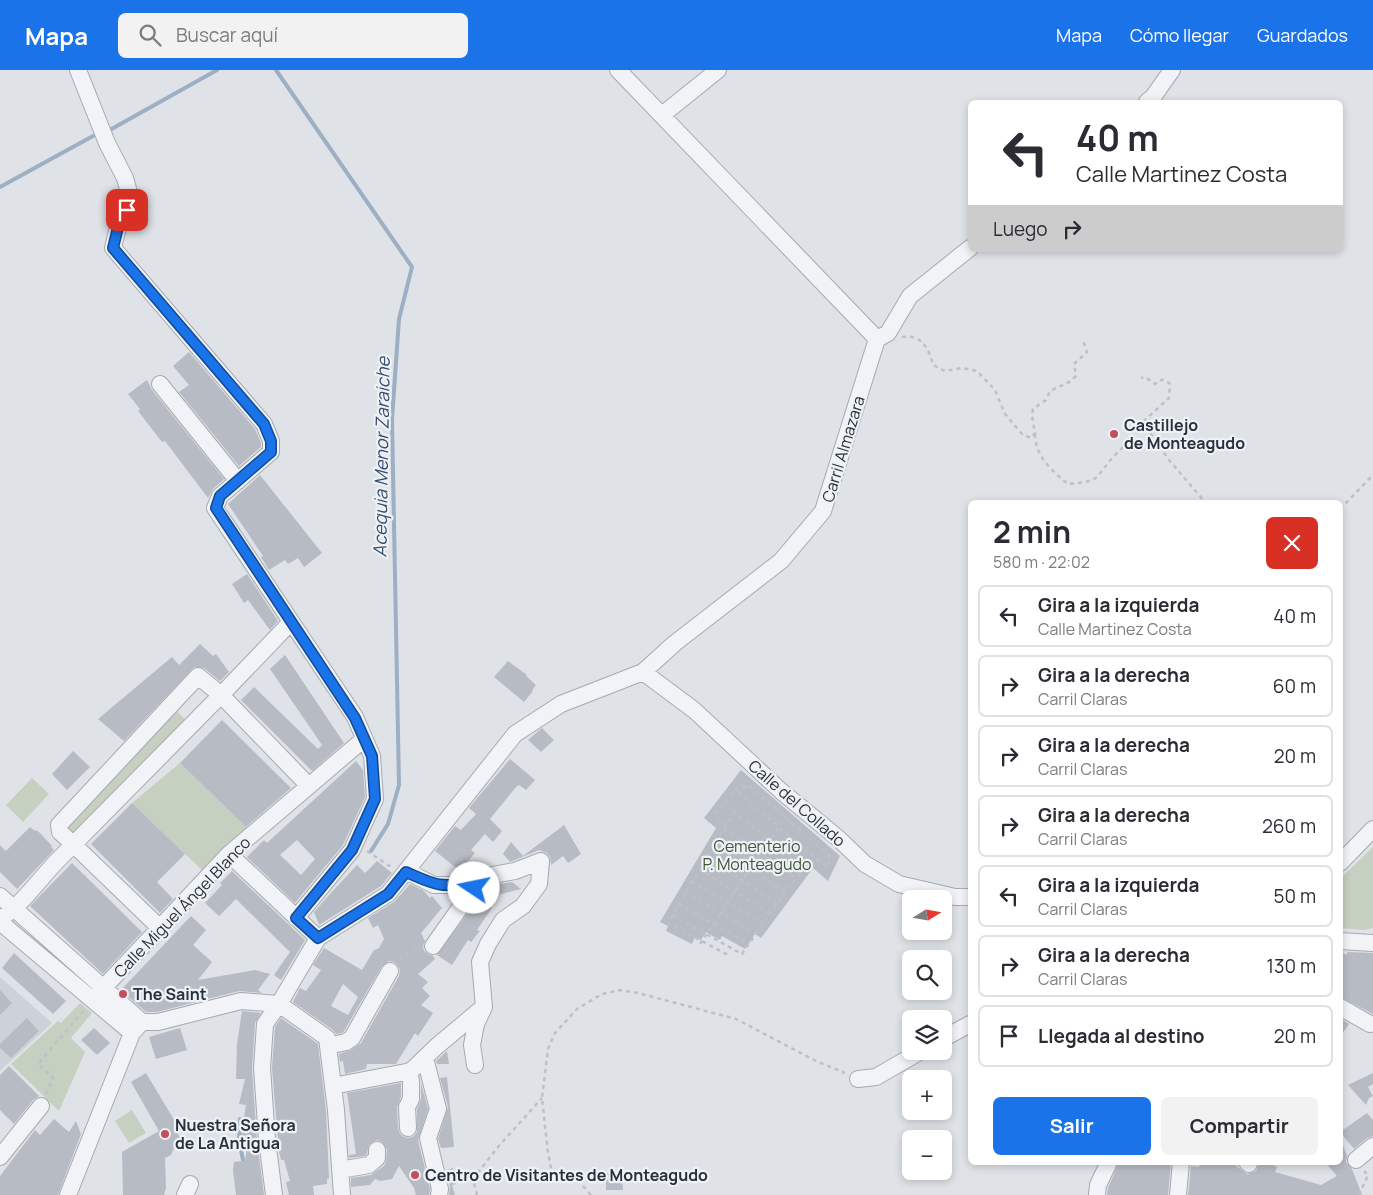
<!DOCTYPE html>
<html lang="es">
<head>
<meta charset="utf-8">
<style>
  :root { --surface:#fff; --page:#f2f2f3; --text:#2b2b33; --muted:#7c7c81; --line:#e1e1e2; --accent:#1a73e8 }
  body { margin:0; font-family:Manrope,sans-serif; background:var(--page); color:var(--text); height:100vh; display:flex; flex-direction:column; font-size:19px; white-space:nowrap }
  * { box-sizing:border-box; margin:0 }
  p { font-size:16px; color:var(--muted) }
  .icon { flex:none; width:28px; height:28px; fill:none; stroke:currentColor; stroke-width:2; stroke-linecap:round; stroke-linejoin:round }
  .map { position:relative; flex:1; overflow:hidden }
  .details { position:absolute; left:968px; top:430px; width:375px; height:665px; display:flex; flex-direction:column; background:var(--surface); border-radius:8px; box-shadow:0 2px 8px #0003 }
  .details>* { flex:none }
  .top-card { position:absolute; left:968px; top:30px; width:375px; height:152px; border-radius:8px; box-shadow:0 2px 8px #0003; background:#fff; color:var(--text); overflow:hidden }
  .needle { width:32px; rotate:79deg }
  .controls { position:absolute; left:902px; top:820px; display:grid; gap:10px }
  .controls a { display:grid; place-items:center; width:50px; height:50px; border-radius:8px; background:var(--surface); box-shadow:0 2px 8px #0003; font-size:25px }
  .pin { position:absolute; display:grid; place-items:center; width:42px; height:42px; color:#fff; margin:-21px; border-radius:10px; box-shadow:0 2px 8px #0006 }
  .me { position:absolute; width:55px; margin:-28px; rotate:281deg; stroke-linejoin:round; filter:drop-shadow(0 0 4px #0008) }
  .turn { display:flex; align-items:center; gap:18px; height:105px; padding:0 25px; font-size:22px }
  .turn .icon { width:65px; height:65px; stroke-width:2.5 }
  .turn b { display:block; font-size:35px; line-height:42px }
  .then { display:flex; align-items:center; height:48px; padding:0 25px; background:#0003; gap:10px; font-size:19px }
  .round { display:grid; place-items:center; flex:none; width:52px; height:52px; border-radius:8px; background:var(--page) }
  .overview { display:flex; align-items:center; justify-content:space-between; height:85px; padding:0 25px }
  h1 { font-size:30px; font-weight:700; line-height:38px }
  .cta { display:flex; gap:10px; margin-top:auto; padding:10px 25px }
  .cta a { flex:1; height:58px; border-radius:8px; background:var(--accent); color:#fff; font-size:20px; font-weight:700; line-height:58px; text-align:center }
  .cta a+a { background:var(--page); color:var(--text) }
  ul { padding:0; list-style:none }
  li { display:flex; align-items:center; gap:15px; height:62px; margin:0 10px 8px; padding:0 15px; border:2px solid var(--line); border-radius:8px }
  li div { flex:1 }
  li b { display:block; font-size:19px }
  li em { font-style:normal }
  header { display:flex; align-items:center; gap:30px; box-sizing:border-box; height:70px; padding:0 25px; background:var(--accent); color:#fff }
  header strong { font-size:24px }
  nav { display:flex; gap:28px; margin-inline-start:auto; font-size:18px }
  .search { width:350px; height:45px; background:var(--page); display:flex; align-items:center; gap:12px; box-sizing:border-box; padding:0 18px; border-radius:8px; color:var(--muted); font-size:19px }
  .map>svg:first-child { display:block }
</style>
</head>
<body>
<header>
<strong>Mapa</strong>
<div class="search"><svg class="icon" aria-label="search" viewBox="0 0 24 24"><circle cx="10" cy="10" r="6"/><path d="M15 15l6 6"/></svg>Buscar aquí</div>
<nav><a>Mapa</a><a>Cómo llegar</a><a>Guardados</a></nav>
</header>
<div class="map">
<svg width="1373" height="1125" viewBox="0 0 1373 1125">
  <rect width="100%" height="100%" fill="#dfe2e7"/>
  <path fill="#cdd1d9" d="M0,907L52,953L0,1001Z"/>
  <path fill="#c5d0c1" d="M175,639L187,652L75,766L69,760L68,754Z
    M180,693L249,760L206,804L132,733Z
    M32,708L49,724L23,752L6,735Z
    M1373,777V858L1364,860L1340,858V809Z
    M80,933L92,943L71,968L85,982L59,1041L11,994L58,951L61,953Z
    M132,1040L146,1063L129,1073L115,1051Z"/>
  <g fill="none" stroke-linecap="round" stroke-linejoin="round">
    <path stroke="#9dafc4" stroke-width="4" d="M276,0L412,197L399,249L392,349L399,715L388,754L371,781
      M108,61L217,0
      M0,117L93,66
      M240,1049L239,1070L243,1090"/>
  </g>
  <path fill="#b7bbc4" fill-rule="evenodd" d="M189,282L255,359L261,373V377L239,396L179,322L189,315L173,296Z
    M147,310L152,320L224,409L213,419L208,428L165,371L162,372L138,341L140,339L128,324Z
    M260,405L322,483L304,497L298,488L288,494L285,490L269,500L261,487L263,486L228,434Z
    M247,504L278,551L270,560L248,530L244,533L232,514Z
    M200,574L213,586L216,584L229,602L220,611L204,598L194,597L124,671L98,649L172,587L179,595Z
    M285,585L344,673L312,701L241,630L254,617L318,679L322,675L270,599Z
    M508,591L527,605L526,606L536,615L532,620L533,621L524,632L494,607Z
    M222,650L291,718L246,757L180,693Z
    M542,658L554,670L541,682L528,670Z
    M73,681L90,697L67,720L52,704Z
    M510,689L535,710L526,720L519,715L516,717L490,749L502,761L493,772L485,764L471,780L475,783L460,801L435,781L455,756L461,760L476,744L469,738Z
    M356,691L363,700L365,727L343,775L295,833L247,787L264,770L267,773ZM297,770L315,789L301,805L280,785Z
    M741,700L840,786L828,811L813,798L761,868L755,864L745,879L722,866L720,870L706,862L701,870L695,867L692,874L666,861L668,856L660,852L716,758L704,748Z
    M132,733L185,784L157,812L173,829L160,843L91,774Z
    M564,755L581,784L568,793L563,786L551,795L550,787L547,783L539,780L510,792L503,784L511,772L523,786Z
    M30,757L35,761L36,760L40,763L52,776L51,777L54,780L17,819L0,802V775L6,781Z
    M377,791L392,803L381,816L319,855L314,842L329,825L357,795L365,803Z
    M72,793L142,862L103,904L30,836Z
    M232,801L305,870L281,910L274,905L290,882L236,829L219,846L205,833L222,815L220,813Z
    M512,812L521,819L497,825L494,815Z
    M410,814L424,821L430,828L432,826L442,838L421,863L425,871L423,876L424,881L428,884L433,886L435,889L418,904L428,912L422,918L430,926L421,935L433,943L418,966L415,963L396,994H367L366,999L345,1004L343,991L340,992L339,984L351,980L361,973L399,906L400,900L398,896L394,892L389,891L382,896L344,961L342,963L336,964L333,960L293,932L300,918L306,921L321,900L313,895L324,878L362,900L374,880L379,878L384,869L378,855L373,858L368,848L394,832ZM343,914L358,927L348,945L331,936Z
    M482,824L492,838L477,860L480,861L471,872L468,870L452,895L437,885Z
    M191,846L206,860L193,875L212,892L198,910L255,900L270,904L258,920L262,923L239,921L157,942H146L121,920Z
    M1340,881L1346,885L1348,882L1373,883V944L1340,927Z
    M14,883L66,931L53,944L2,898Z
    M0,920L12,933L0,945Z
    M242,941L261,943L255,953L252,999L257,1071L264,1125H236L233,1100L234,1092L245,1091L248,1071L240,1070L246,1035L239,1034L245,1009H236L237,974Z
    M27,948L39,961L11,988L0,978V974Z
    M281,948L318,974L326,1041L329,1109H327V1114L313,1116L314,1125H289L286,1112L290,1111L284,1090H281L279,1082L272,998L275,957Z
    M1340,948L1349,954L1340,967Z
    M94,958L110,973L97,985L81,970Z
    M180,958L187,980L156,989L149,967Z
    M447,981L449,994H437L436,991Z
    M9,996L39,1026L33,1030L14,1054L0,1040V1005Z
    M146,1003L179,1058L176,1060L180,1068L173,1074L174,1078L171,1085L165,1088L166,1118L164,1125H123L122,1082L159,1061L131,1012Z
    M1373,1003V1014L1368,1017L1373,1026L1369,1028L1366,1035L1348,1015Z
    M447,1007L454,1077L441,1078L438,1069L448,1037L440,1008Z
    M401,1013V1027L397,1037L398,1058L400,1064L404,1067L409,1068L414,1066L417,1062V1039L421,1029V1013L428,1039L418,1070L430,1119L429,1125H416L414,1118L399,1096L392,1109L380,1111L375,1109L370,1115L351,1117V1108L371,1105L384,1096L386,1092L387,1080L382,1072L377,1070L369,1075L367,1083L365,1086L349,1088V1085L356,1084L347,1023Z
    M1367,1043L1373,1050V1066L1367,1068L1354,1079L1340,1062Z
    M54,1049L69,1062L76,1051L81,1064L58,1125H0V1106L35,1060L40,1065Z
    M1341,1070L1347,1086L1346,1092L1352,1099L1362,1125H1188L1191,1096L1199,1097L1200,1092H1231L1247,1104L1256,1101L1260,1092H1266L1277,1097L1275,1102L1321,1115L1337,1106L1325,1092H1340Z
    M1119,1092H1171L1168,1125H1107L1108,1118Z
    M453,1098L456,1114L452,1115L455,1125H449L450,1117L446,1100Z
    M622,1102L623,1120H606V1103Z"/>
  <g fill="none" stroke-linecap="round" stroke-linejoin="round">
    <g stroke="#a5a9b1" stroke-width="18">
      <path id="minor" d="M78,0L107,73L125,108L130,126L127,140L119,153L113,178L264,354L271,371V382L220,426L215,438L355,647L372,686L375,729L352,780L296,848
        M618,0L877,269
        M1147,32L1153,27L1172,0
        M662,45L718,0
        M160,314L238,411
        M291,552L221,625L309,716
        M643,602L694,640L781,721L839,769L865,794L899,814L955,827H970
        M229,784L318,868
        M1340,793L1373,759
        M406,801L434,815H460L487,806L515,801L541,791L539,814L523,836L503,850L488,874L480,892L484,937L476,954L472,975L475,995
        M0,826L142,952H158L241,931L279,934L327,968L336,1040L342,1125
        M0,849C24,833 39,809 59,789C113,735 167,680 221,625L198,606L59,755L60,762L74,775L159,857
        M0,852L132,963L142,952
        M1340,871L1373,873
        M433,876L474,818L473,810
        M93,929L229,784L364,669
        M1340,937L1370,954
        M944,968L970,954
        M328,976L346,972L352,968L390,901
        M425,988L438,1039L428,1068L440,1119L439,1125
        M858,1009L876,1007L921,981
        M333,1016L411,1001L437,976L480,940
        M408,1058L407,1037L411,1029V1011L409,1001
        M0,1087L41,1036
        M1356,1090L1373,1076
        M1247,1092L1249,1094
        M340,1100L369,1095L377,1088V1080
        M68,1125L132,963
        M185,1125L190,1114
        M274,1125L267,1070L262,998L265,954L279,934L318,868L388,824L515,664L561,634L643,602L675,573L781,491L823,441L877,269L888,263L910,226L970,178
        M1097,1125L1098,1115L1109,1092
        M1178,1125L1181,1092"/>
    </g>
    <path stroke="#bec0c6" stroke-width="2.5" stroke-dasharray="4 4" stroke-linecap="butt" d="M902,267C922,264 929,279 933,295L945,301L962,298L977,301L995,320L1005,344L1022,364L1031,368L1035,363L1032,346L1033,339L1046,330L1050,321L1069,312L1076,306L1074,294L1087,282L1083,270
      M1141,359L1142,354L1145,350L1169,328L1170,314C1164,308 1161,309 1155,314L1145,307L1141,308
      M1035,364C1035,386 1052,401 1068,414C1078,413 1089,413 1097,407L1113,387L1141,359L1149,361L1169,390L1205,432
      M1340,439L1373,405
      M733,741L769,770
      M735,742L714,775L785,822
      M726,755L715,746V744L735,719H740L748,715L831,787L827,797L780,759L779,757L735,719
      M724,759L796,808
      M367,781L391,797
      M709,783L668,853L730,886
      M707,787L778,834
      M699,799L771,844
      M691,811L764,854
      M685,822L757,864
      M679,834L749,874
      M672,845L742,884L785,822L801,802L802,797L770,772
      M700,874L742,810L786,747
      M399,890L416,877L419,876
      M46,1024L53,1008L38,994L84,940
      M477,1125L473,1109L498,1077L542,1028
      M591,1125L575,1107L553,1108L548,1083L542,1028L548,979L555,963L577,939L602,924L620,920L638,923L736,949L816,991L845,1003
      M1359,1125L1368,1105L1364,1101"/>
    <use href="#minor" stroke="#f2f3f6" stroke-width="16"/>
  </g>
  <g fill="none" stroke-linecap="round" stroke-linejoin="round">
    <g stroke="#114b97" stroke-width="12">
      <path id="route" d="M127,140L119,153L113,178L264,354L271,371V382L220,426L216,438L355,648L372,686L375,729L352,780L296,848L318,868L388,824L406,802C433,814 443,820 473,810L474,818"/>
    </g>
    <use href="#route" stroke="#1a73e8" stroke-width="9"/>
  </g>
  <g fill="#c34e5d" stroke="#eef1f5" stroke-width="2">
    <circle cx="1114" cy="364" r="5"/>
    <circle cx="123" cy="924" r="5"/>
    <circle cx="165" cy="1064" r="5"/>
    <circle cx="415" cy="1105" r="5"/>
  </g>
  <g text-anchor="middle" stroke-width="4.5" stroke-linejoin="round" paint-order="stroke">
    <g font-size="16" font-weight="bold" fill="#29303d" stroke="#eef1f5" text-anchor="start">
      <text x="1124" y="361">Castillejo<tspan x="1124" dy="18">de Monteagudo</tspan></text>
      <text x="133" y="930">The Saint</text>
      <text x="175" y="1061">Nuestra Señora<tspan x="175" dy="18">de La Antigua</tspan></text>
      <text x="425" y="1111">Centro de Visitantes de Monteagudo</text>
    </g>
    <g font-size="16" fill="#29303d" stroke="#eef1f5">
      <text transform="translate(843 379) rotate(-73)" y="6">Carril Almazara</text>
      <text transform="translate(797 733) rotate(41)" y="6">Calle del Collado</text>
      <text transform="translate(182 837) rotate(-46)" y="6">Calle Miguel Ángel Blanco</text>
    </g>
    <g font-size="16" fill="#3d5838" stroke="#eef1f5">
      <text x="757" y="782">Cementerio<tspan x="757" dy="18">P. Monteagudo</tspan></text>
    </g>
    <g font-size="18" font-style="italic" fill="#374e6e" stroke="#eef1f5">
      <text transform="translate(382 387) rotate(-89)" y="6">Acequia Menor Zaraiche</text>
    </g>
  </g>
</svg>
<div class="controls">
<a><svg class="needle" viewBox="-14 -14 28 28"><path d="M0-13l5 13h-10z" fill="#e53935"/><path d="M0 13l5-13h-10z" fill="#7c7c81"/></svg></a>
<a><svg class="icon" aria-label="search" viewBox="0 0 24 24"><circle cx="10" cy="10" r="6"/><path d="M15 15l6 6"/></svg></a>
<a><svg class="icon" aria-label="layers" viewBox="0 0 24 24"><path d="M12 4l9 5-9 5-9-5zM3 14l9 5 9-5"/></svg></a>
<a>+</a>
<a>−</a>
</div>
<div class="pin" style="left:127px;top:140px;background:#d93025"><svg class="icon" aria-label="arrive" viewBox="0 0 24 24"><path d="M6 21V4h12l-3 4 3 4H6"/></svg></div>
<svg class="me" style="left:474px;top:818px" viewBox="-20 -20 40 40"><circle r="19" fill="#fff"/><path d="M0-13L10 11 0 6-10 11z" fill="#1a73e8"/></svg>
<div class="top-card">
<div class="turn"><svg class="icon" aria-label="left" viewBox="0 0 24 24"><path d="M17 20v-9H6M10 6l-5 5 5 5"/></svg><div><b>40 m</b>Calle Martinez Costa</div></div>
<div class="then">Luego<svg class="icon" aria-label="right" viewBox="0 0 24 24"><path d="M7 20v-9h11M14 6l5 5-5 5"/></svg></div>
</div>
<section class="details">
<div class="overview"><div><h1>2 min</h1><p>580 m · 22:02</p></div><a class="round" style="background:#d93025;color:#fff"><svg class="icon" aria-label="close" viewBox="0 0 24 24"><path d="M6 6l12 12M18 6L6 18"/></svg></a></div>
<ul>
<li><svg class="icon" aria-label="left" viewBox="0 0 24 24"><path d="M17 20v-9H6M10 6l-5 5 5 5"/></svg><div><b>Gira a la izquierda</b><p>Calle Martinez Costa</p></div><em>40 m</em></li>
<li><svg class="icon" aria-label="right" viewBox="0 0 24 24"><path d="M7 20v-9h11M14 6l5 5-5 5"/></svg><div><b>Gira a la derecha</b><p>Carril Claras</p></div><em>60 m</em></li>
<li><svg class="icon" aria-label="right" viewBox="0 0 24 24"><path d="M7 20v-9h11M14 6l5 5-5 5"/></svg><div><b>Gira a la derecha</b><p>Carril Claras</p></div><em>20 m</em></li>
<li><svg class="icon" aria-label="right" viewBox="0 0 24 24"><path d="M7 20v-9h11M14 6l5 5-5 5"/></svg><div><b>Gira a la derecha</b><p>Carril Claras</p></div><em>260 m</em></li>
<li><svg class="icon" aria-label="left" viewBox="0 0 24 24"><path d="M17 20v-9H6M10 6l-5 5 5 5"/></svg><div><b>Gira a la izquierda</b><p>Carril Claras</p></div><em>50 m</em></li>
<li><svg class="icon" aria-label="right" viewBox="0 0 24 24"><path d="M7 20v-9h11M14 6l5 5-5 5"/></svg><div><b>Gira a la derecha</b><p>Carril Claras</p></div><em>130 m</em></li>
<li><svg class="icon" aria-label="arrive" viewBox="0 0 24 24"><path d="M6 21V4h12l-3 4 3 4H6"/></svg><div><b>Llegada al destino</b></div><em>20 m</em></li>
</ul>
<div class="cta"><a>Salir</a><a>Compartir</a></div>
</section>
</div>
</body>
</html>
